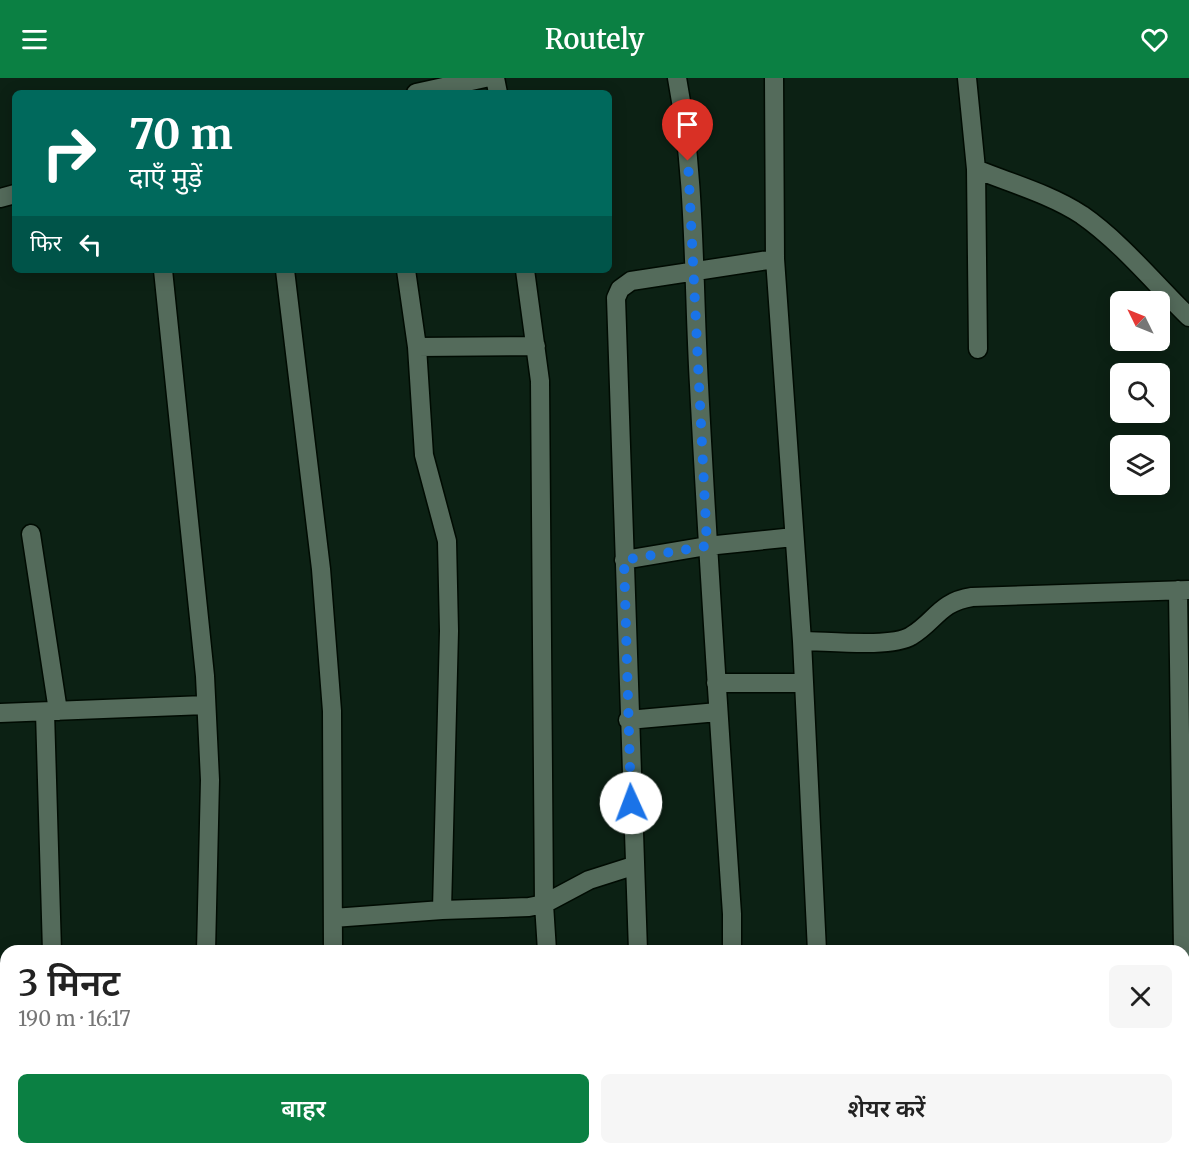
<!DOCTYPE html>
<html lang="hi">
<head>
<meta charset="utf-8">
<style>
  :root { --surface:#fff; --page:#f6f6f6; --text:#222; --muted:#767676; --accent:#0b8043 }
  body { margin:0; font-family:Merriweather,"Noto Sans Devanagari",serif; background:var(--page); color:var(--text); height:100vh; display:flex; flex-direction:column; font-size:22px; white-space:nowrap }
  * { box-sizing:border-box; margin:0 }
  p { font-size:20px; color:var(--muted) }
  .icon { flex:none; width:33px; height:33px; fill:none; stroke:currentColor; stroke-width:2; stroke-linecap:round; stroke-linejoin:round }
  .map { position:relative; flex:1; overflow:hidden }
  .drawer { position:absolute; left:0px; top:867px; width:1190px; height:210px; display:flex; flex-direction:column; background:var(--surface); border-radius:18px 18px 0 0; box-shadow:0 3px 15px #0003 }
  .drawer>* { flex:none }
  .guide { position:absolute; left:12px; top:12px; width:600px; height:183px; border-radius:9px; box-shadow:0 3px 15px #0003; background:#00695c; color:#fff; overflow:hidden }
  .needle { width:39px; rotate:313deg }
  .controls { position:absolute; left:1110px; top:213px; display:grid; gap:12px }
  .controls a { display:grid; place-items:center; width:60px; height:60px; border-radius:9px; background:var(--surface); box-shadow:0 3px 15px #0003; font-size:30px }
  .pin { position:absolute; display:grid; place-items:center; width:51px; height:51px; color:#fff; margin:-62px -26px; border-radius:50% 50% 50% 0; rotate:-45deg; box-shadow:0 0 6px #0007 }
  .pin .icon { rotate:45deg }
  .me { position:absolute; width:66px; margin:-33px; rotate:358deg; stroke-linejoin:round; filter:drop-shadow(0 0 4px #0008) }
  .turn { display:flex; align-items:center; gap:21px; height:126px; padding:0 18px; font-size:27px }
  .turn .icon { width:78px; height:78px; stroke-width:2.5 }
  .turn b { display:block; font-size:42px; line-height:51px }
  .then { display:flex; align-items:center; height:57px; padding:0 18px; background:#0003; gap:12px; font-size:22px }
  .round { display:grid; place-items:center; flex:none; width:63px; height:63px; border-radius:9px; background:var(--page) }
  .head { display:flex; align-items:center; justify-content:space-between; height:102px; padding:0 18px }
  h1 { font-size:36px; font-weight:600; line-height:45px }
  .cta { display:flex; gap:12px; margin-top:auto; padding:12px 18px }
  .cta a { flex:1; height:69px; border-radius:9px; background:var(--accent); color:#fff; font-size:24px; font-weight:600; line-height:69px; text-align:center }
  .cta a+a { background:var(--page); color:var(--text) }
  header { display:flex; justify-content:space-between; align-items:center; height:78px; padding:0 18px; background:var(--accent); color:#fff; font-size:27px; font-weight:600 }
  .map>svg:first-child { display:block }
</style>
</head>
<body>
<header><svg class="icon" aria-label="menu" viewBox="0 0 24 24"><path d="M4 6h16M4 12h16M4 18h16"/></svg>Routely<svg class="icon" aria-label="heart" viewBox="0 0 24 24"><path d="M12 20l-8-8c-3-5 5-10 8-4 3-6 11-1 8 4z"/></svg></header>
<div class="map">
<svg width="1189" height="1077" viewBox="0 0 1189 1077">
  <rect width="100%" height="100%" fill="#0c2114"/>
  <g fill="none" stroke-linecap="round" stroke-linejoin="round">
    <g stroke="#000b02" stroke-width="21">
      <path id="street" d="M495,0L498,15
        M677,0C696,100 693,205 699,307C708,483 720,659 732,836V873
        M774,0L775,181L802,563L817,873
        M967,0L976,91L978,271
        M416,15L485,0
        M976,91C1010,105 1050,116 1082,137C1121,164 1155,206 1189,239
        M0,120L15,116
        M163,192L205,598L210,702L206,873
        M285,192L321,491L332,633L333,873
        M406,192L417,269L424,377L447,463L449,553L442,832
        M525,192L540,303L544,826L547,873
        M417,269L536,268
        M31,456L58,633
        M624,482L707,468L794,459
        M1178,512L1183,873
        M802,563C827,563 892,570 911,558C936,543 939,524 972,519L1189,512
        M716,605H803
        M45,634L52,873
        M0,635L206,627
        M628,642L718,634
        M333,840L442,832L529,829L544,826L589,802L633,788
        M638,873L616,220L620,211L631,203L775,181
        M1184,937L1185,1077
        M365,1071L477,1077
        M648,1071L649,1077
        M830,1071L831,1077
        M554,1077L559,1071"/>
    </g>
    <use href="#street" stroke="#546b5b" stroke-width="18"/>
  </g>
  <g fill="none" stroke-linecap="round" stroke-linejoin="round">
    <path stroke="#1a73e8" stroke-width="10" stroke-dasharray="0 18" d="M631,725L624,482L707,468L688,83"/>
  </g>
</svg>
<div class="controls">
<a><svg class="needle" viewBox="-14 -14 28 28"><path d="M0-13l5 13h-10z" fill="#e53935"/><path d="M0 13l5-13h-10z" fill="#767676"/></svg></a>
<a><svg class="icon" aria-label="search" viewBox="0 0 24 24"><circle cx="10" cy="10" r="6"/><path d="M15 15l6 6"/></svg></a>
<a><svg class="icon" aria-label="layers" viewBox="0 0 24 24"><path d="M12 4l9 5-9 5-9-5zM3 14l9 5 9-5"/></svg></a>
</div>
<div class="pin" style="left:688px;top:83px;background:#d93025"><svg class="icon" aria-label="arrive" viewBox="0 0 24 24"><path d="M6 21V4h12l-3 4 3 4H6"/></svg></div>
<svg class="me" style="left:631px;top:725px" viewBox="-20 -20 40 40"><circle r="19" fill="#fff"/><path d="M0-13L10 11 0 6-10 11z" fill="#1a73e8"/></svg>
<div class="guide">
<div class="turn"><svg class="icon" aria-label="right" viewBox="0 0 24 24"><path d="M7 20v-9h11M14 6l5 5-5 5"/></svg><div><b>70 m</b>दाएँ मुड़ें</div></div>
<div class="then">फिर<svg class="icon" aria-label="left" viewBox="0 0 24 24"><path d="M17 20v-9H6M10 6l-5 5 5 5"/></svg></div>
</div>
<section class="drawer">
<div class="head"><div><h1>3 मिनट</h1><p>190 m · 16:17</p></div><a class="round"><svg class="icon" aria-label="close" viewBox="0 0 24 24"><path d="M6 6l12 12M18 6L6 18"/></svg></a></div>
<div class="cta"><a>बाहर</a><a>शेयर करें</a></div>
</section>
</div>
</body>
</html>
